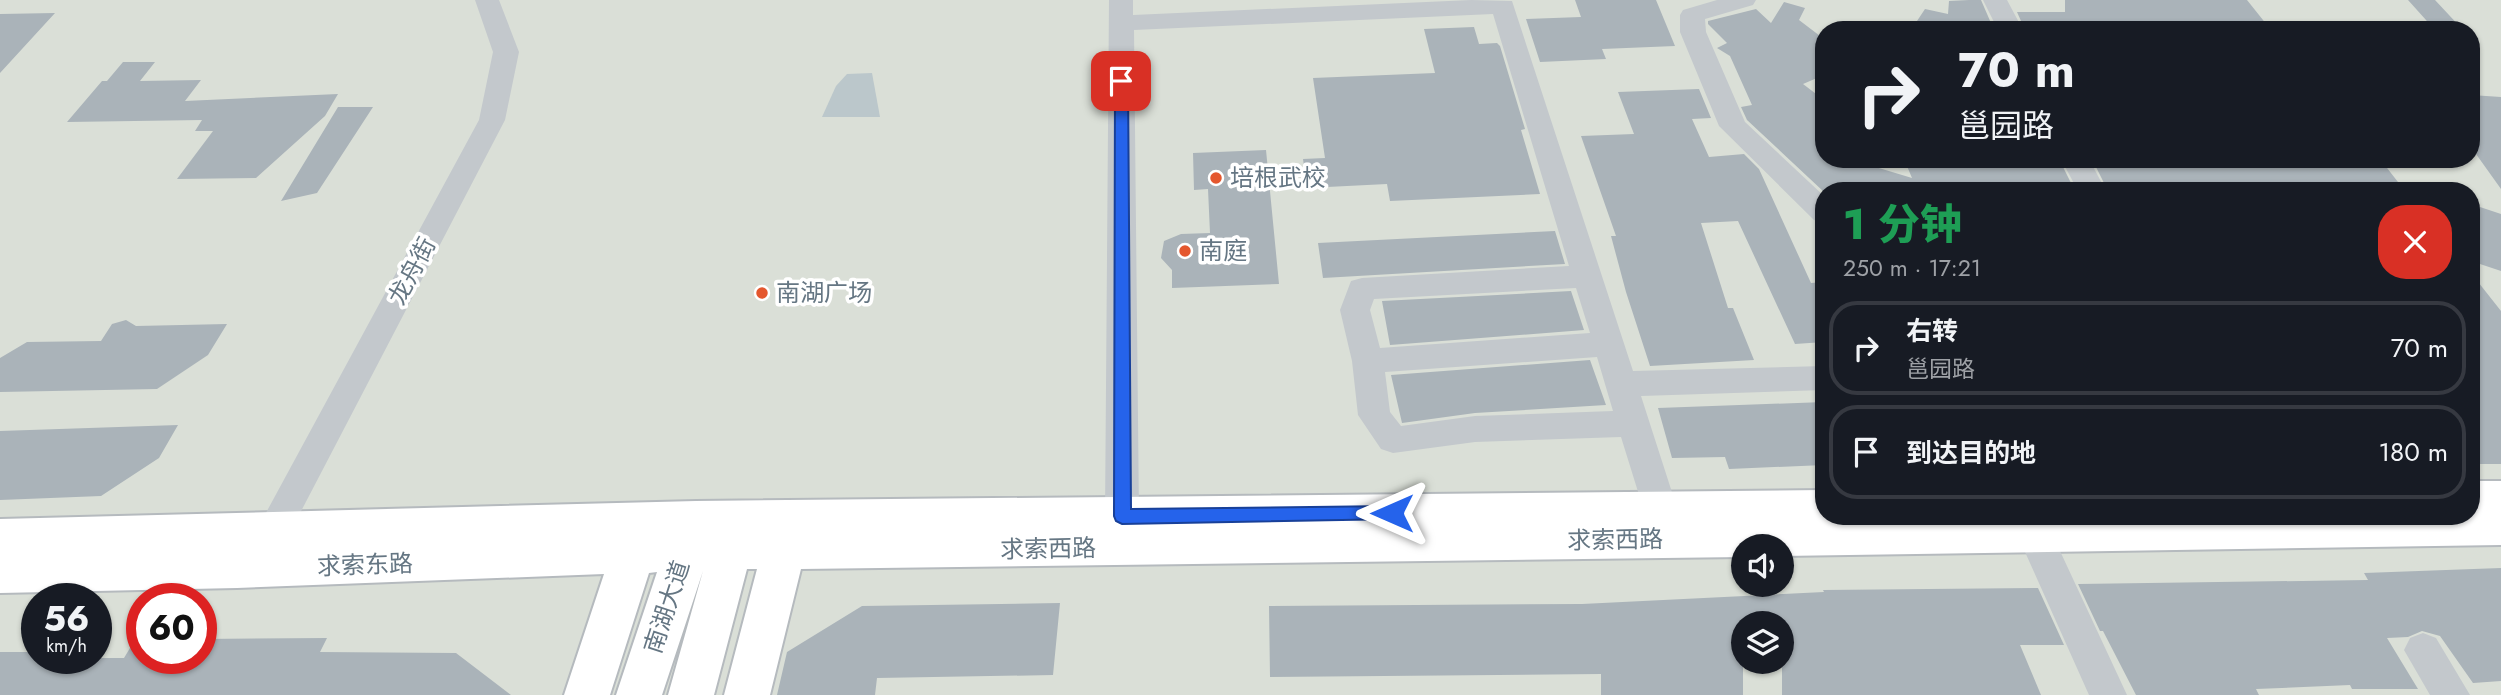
<!DOCTYPE html>
<html lang="zh">
<head>
<meta charset="utf-8">
<style>
  :root { --surface:#171b24; --page:#242831; --text:#f1f3f6; --muted:#9ea1a6; --line:#363941 }
  body { margin:0; font-family:Jost,"Noto Sans SC",sans-serif; background:var(--page); color:var(--text); height:100vh; display:flex; flex-direction:column; font-size:26px; white-space:nowrap }
  * { box-sizing:border-box; margin:0 }
  p { font-size:23px; color:var(--muted) }
  .icon { flex:none; width:38px; height:38px; fill:none; stroke:currentColor; stroke-width:2; stroke-linecap:round; stroke-linejoin:round }
  .map { position:relative; flex:1; overflow:hidden }
  .sheet { position:absolute; left:1815px; top:182px; width:665px; height:343px; display:flex; flex-direction:column; background:var(--surface); border-radius:28px; box-shadow:0 2px 5px #0004 }
  .sheet>* { flex:none }
  .hud { position:absolute; left:1815px; top:21px; width:665px; height:147px; border-radius:28px; box-shadow:0 2px 5px #0004; background:#171b24; color:var(--text); overflow:hidden }
  .tools { position:absolute; left:1731px; top:534px; display:grid; gap:14px }
  .tools a { display:grid; place-items:center; width:63px; height:63px; border-radius:50%; background:var(--surface); box-shadow:0 2px 5px #0004; font-size:35px }
  .speed { position:absolute; left:21px; top:583px; display:flex; gap:14px; font-size:35px; font-weight:700; text-align:center }
  .speed>* { display:grid; place-content:center; width:91px; height:91px; border-radius:50%; background:var(--surface); box-shadow:0 2px 5px #0004; line-height:1 }
  .speed small { font-size:18px; font-weight:400 }
  .speed .limit { border:10px solid #d22; background:#fff; color:#111 }
  .pin { position:absolute; display:grid; place-items:center; width:60px; height:60px; color:#fff; margin:-30px; border-radius:14px; box-shadow:0 4px 10px #0006 }
  .me { position:absolute; width:77px; margin:-38px; rotate:270deg; stroke-linejoin:round; filter:drop-shadow(0 0 5px #0008) }
  .turn { display:flex; align-items:center; gap:24px; height:147px; padding:0 28px; font-size:32px }
  .turn .icon { width:91px; height:91px; stroke-width:2.5 }
  .turn b { display:block; font-size:49px; line-height:60px }
  .round { display:grid; place-items:center; flex:none; width:74px; height:74px; border-radius:28px; background:var(--page) }
  .summary { display:flex; align-items:center; justify-content:space-between; height:119px; padding:0 28px }
  h1 { font-size:42px; font-weight:800; line-height:52px; color:#1e9e55 }
  ul { padding:0; list-style:none }
  li { display:flex; align-items:center; gap:21px; height:94px; margin:0 14px 10px; padding:0 14px; border:4px solid var(--line); border-radius:28px }
  li div { flex:1 }
  li b { display:block; font-size:26px }
  li em { font-style:normal }
  .map>svg:first-child { display:block }
</style>
</head>
<body>
<div class="map">
<svg width="2501" height="695" viewBox="0 0 2501 695">
  <rect width="100%" height="100%" fill="#fafaf8"/>
  <path fill="#dadfd7" fill-rule="evenodd" d="M0,0H2501V695H0ZM1824,30H2471V159H1824ZM1824,191H2471V516H1824ZM1743,546H1782V584H1743ZM37,598H96V658H37ZM142,598H201V658H142ZM1743,623H1782V662H1743Z"/>
  <path fill="#bbc7cb" d="M872,73L880,117H822L836,86L847,74Z"/>
  <path fill="#aab3b9" d="M1575,0H1656L1675,46L1602,49L1606,59L1540,62L1526,19L1581,17Z
    M1969,0H1981L1994,30H1911L1925,9L1948,14L1949,1Z
    M2065,0H2247L2271,30H2025L2017,12H2065Z
    M2408,0H2435L2463,30H2435Z
    M1784,2L1805,8L1799,20L1824,39V75L1803,84L1824,100V159H1849L1912,178L1904,159H2059L2075,191L1879,187L1884,191L1824,192L1747,120L1741,107L1752,105L1730,56L1717,48L1727,43L1708,24V21L1756,9L1771,23Z
    M55,13L0,73V14Z
    M1474,27L1479,44L1497,43L1500,46L1525,129L1521,130L1540,194L1390,201L1387,184L1307,188L1303,159L1325,158L1313,78L1435,73L1424,29Z
    M123,62H155L140,81L201,80L185,101L338,94L325,116L256,178L177,179L213,131H195L202,120L67,122L102,81H107Z
    M1699,89L1711,118L1692,119L1709,157L1744,154L1759,169L1811,283L1824,282V342L1795,344L1738,221L1701,223L1728,308H1733L1754,360L1650,366L1626,292L1611,236H1616L1581,136L1634,134L1618,92Z
    M2471,95L2501,97V189L2471,147Z
    M338,107H373L317,193L281,201Z
    M1266,150L1279,284L1172,288V270L1161,258L1164,241L1181,234L1210,233L1208,189L1194,190L1193,153Z
    M2092,159H2380L2405,191H2108Z
    M2477,206L2501,214V271L2471,261V236Z
    M1555,231L1565,264L1323,278L1318,243Z
    M2471,273L2501,311V464H2471Z
    M1571,291L1584,330L1390,345L1382,301Z
    M126,320L136,326L227,324L208,355L157,389L0,392V358L27,342L101,341L112,324Z
    M1590,360L1606,405L1475,413L1402,423L1391,375Z
    M1824,402V465L1729,469L1725,457L1672,458L1658,408Z
    M178,425L159,458L101,496L0,500V431Z
    M2501,568V681L2473,683L2440,636L2422,631L2408,637L2387,638L2418,689H2352L2350,685L2256,689L2259,695H2136L2103,631H2100L2078,584L2368,580L2364,573Z
    M2038,588L2064,645H2020L2041,695H1782V623H1743V695H1601V674L1270,677L1269,606L1582,604L1824,592L1823,590Z
    M1060,603L1053,675L877,678L875,695H777L787,652L862,606Z
    M142,628V658H201V639L327,638L320,652L456,653L511,695H0V652H37V658H124Z"/>
  <g fill="none" stroke-linecap="round" stroke-linejoin="round">
    <g stroke="#b5babe" stroke-width="4">
      <path id="major" d="M2471,481H2501V545L1782,556V546H1743V557L801,569L770,695H724L757,569H747L714,695H668L703,571L662,695H616L657,572L649,573L610,695H564L604,574L237,588L0,593V519L696,501L1824,490V516H1841L1840,519L2471,516Z"/>
    </g>
    <path fill="#c3c8cc" fill-rule="evenodd" d="M475,0H499L519,52L505,120L285,542L273,547L261,542L255,532L261,522L479,120L493,52Z
      M1109,0H1133V15L1471,0L1512,1L1633,371L1824,366V390L1641,396L1678,511L1673,521L1661,525L1649,521L1644,511L1621,437L1475,442L1393,453L1381,449L1358,415L1352,361L1340,310L1351,281L1362,278L1569,266L1493,14L1134,30L1139,516L1134,526L1122,531L1110,526L1105,516ZM1576,288L1590,333L1380,348L1370,310L1374,299ZM1597,357L1613,411L1475,416L1401,426L1390,412L1385,372Z
      M1717,0H1756L1753,5L1705,19L1706,32L1745,122L1824,196V223L1814,220L1719,126L1680,32V15L1683,10Z
      M1983,0H2007L2023,30H1998Z
      M2061,159H2089L2106,191H2078Z
      M2035,519L2047,523L2127,695H2089L2017,534L2023,523Z
      M2423,633L2436,638L2470,695H2430L2404,650L2410,638Z"/>
    <use href="#major" fill="#fff" fill-rule="evenodd"/>
  </g>
  <path fill="#2563eb" stroke="#184099" stroke-width="2" d="M1121,77L1128,81L1131,509L1392,506L1398,508L1400,513L1398,519L1122,524L1116,521L1114,516L1115,81Z"/>
  <g fill="#e4572e" stroke="#fff" stroke-width="2.5">
    <circle cx="1216" cy="178" r="7"/>
    <circle cx="1185" cy="251" r="7"/>
    <circle cx="762" cy="293" r="7"/>
  </g>
  <g text-anchor="middle" stroke-width="7" stroke-linejoin="round" paint-order="stroke">
    <g font-size="24" fill="#657683" stroke="#fff" text-anchor="start">
      <text x="1230" y="186">培根武校</text>
      <text x="1199" y="259">南庭</text>
      <text x="776" y="301">南湖广场</text>
    </g>
    <g font-size="24" fill="#657683" stroke="#fff">
      <text transform="translate(412 271) rotate(-62)" y="8">龙舟街</text>
      <text transform="translate(1615 540) rotate(-1)" y="8">求索西路</text>
      <text transform="translate(1048 549) rotate(-1)" y="8">求索西路</text>
      <text transform="translate(365 565) rotate(-2)" y="8">求索东路</text>
      <text transform="translate(667 607) rotate(-72)" y="8">南湖大道</text>
    </g>
  </g>
</svg>
<div class="tools">
<a><svg class="icon" aria-label="sound" viewBox="0 0 24 24"><path d="M4 9h4l5-4v14l-5-4H4zM17 9q2 3 0 6"/></svg></a>
<a><svg class="icon" aria-label="layers" viewBox="0 0 24 24"><path d="M12 4l9 5-9 5-9-5zM3 14l9 5 9-5"/></svg></a>
</div>
<div class="speed"><div>56<small>km/h</small></div><div class="limit">60</div></div>
<div class="pin" style="left:1121px;top:81px;background:#d93025"><svg class="icon" aria-label="arrive" viewBox="0 0 24 24"><path d="M6 21V4h12l-3 4 3 4H6"/></svg></div>
<svg class="me" style="left:1392px;top:513px" viewBox="-20 -20 40 40"><path d="M0-17L14 15 0 8-14 15z" fill="#2563eb" stroke="#fff" stroke-width="4"/></svg>
<div class="hud">
<div class="turn"><svg class="icon" aria-label="right" viewBox="0 0 24 24"><path d="M7 20v-9h11M14 6l5 5-5 5"/></svg><div><b>70 m</b>邕园路</div></div>
</div>
<section class="sheet">
<div class="summary"><div><h1>1 分钟</h1><p>250 m · 17:21</p></div><a class="round" style="background:#d93025;color:#fff"><svg class="icon" aria-label="close" viewBox="0 0 24 24"><path d="M6 6l12 12M18 6L6 18"/></svg></a></div>
<ul>
<li><svg class="icon" aria-label="right" viewBox="0 0 24 24"><path d="M7 20v-9h11M14 6l5 5-5 5"/></svg><div><b>右转</b><p>邕园路</p></div><em>70 m</em></li>
<li><svg class="icon" aria-label="arrive" viewBox="0 0 24 24"><path d="M6 21V4h12l-3 4 3 4H6"/></svg><div><b>到达目的地</b></div><em>180 m</em></li>
</ul>
</section>
</div>
</body>
</html>
